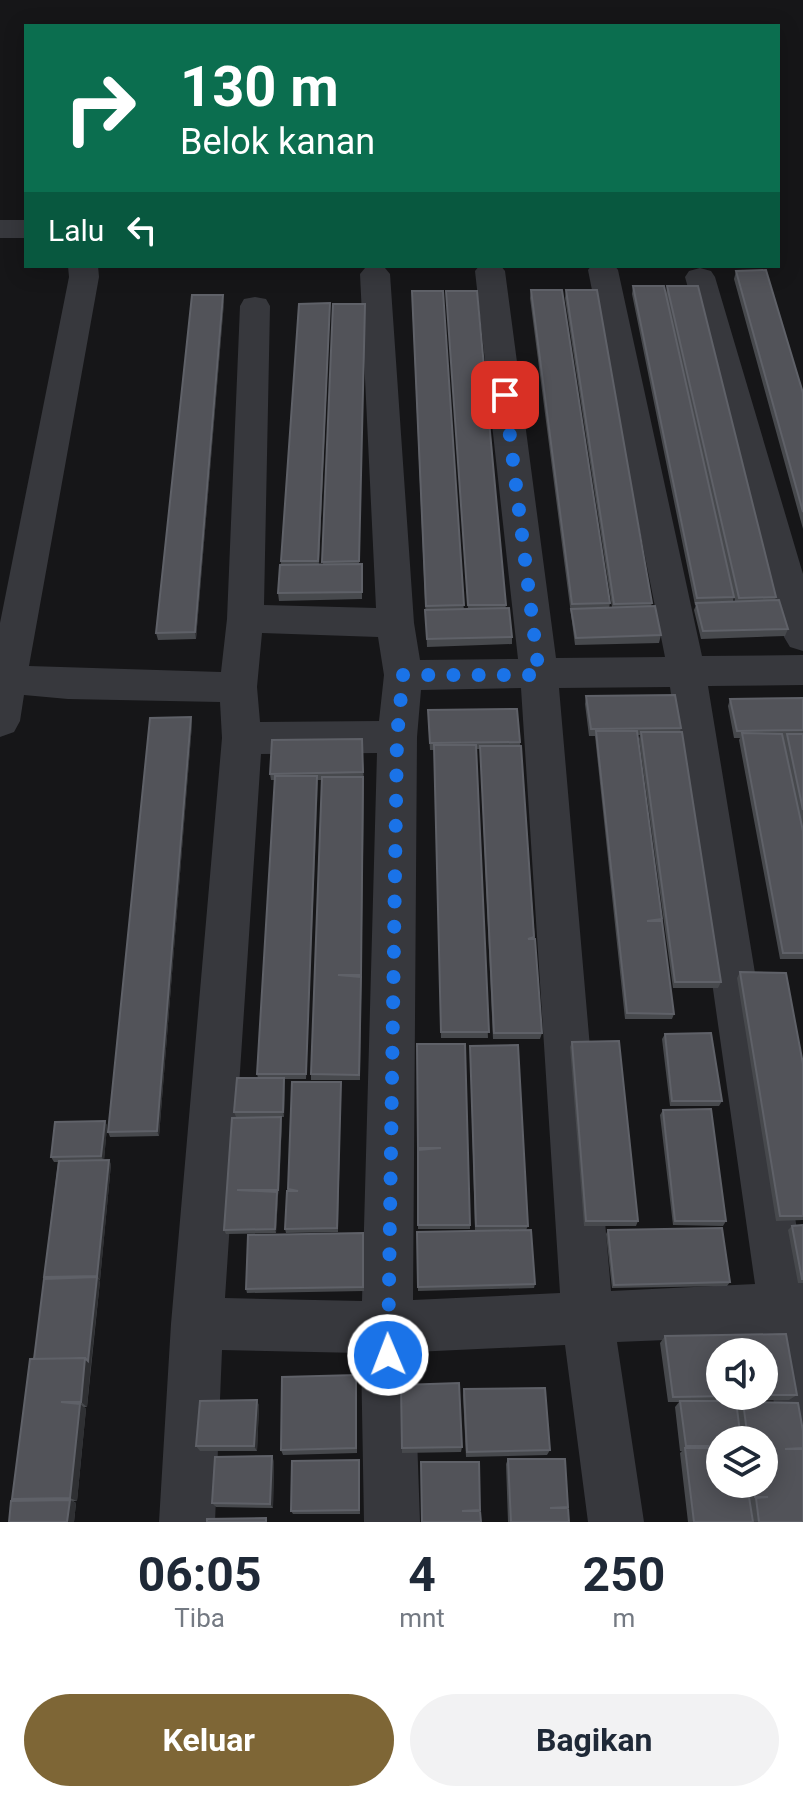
<!DOCTYPE html>
<html lang="id">
<head>
<meta charset="utf-8">
<style>
  :root { --surface:#fff; --page:#f2f2f3; --text:#1f2937; --muted:#747a83; --accent:#7e6636 }
  body { margin:0; font-family:Roboto,sans-serif; background:var(--page); color:var(--text); height:100vh; display:flex; flex-direction:column; font-size:30px; white-space:nowrap }
  * { box-sizing:border-box; margin:0 }
  p { font-size:26px; color:var(--muted) }
  .icon { flex:none; width:44px; height:44px; fill:none; stroke:currentColor; stroke-width:2; stroke-linecap:round; stroke-linejoin:round }
  .map { position:relative; height:1522px; overflow:hidden }
  .drawer { display:flex; flex-direction:column; background:var(--surface); flex:1 }
  .drawer>* { flex:none }
  .top-card { position:absolute; left:24px; top:24px; width:756px; height:244px; border-radius:0px; box-shadow:0 4px 20px #0003; background:#0b6e4f; color:#fff; overflow:hidden }
  .controls { position:absolute; left:706px; top:1338px; display:grid; gap:16px }
  .controls a { display:grid; place-items:center; width:72px; height:72px; border-radius:50%; background:var(--surface); box-shadow:0 4px 20px #0003; font-size:40px }
  .pin { position:absolute; display:grid; place-items:center; width:68px; height:68px; color:#fff; margin:-34px; border-radius:16px; box-shadow:0 4px 12px #0006 }
  .me { position:absolute; width:88px; margin:-44px; rotate:359deg; stroke-linejoin:round; filter:drop-shadow(0 0 6px #0008) }
  .turn { display:flex; align-items:center; gap:28px; height:168px; padding:0 24px; font-size:36px }
  .turn .icon { width:104px; height:104px; stroke-width:2.5 }
  .turn b { display:block; font-size:56px; line-height:68px }
  .then { display:flex; align-items:center; height:76px; padding:0 24px; background:#0003; gap:16px; font-size:30px }
  .eta { display:flex; justify-content:space-evenly; align-items:center; height:136px; text-align:center }
  .eta b { font-size:48px; font-weight:700; line-height:56px }
  .action { display:flex; gap:16px; margin-top:auto; padding:16px 24px }
  .action a { flex:1; height:92px; border-radius:48px; background:var(--accent); color:#fff; font-size:32px; font-weight:700; line-height:92px; text-align:center }
  .action a+a { background:var(--page); color:var(--text) }
  .map>svg:first-child { display:block }
</style>
</head>
<body>
<div class="map">
<svg width="803" height="1522" viewBox="0 0 803 1522">
  <rect width="100%" height="100%" fill="#161618"/>
  <g fill="none" stroke-linecap="round" stroke-linejoin="round">
    <path fill="#37383d" fill-rule="evenodd" d="M0,220H26V238H0Z
      M68,266H98L99,277L29,666L221,672L227,619L240,306L244,299L255,297L266,299L270,306L264,605L376,608L360,274L365,268H385L390,274L414,623L420,660L518,659L475,271L479,266H501L505,271L556,658L665,657L588,270L591,266H615L618,270L702,656L803,655V685L708,686L803,1266V1443L784,1435L776,1416L763,1336L617,1342L644,1522H588L565,1345L414,1352L420,1522H364L361,1353L222,1350L215,1522H159L171,1324L222,738L220,702L68,699L24,695L20,721L14,732L0,737V623L69,277ZM262,633L378,637L384,675L379,721L260,722L257,687ZM670,687L755,1284L611,1291L559,688ZM521,688L560,1293L413,1300L417,737L421,690ZM377,753L362,1301L225,1298L261,754Z
      M700,268L711,271L715,277L803,574V651L790,647L784,637L685,277L689,271Z"/>
  </g>
  <path fill="#47494d" fill-rule="evenodd" d="M736,271L803,393V529L734,279Z
    M633,286L734,597L733,601H735L666,294L667,286L776,597L775,600L788,629L785,636L701,639L694,610L696,605H695L632,294Z
    M531,290L610,603L609,608L612,607L565,298L566,290L652,603L651,606L661,635L659,643L575,645L530,298Z
    M446,291L506,608L512,637V644L427,647L412,299L464,609H468Z
    M224,302L196,639L158,640L156,633Z
    M333,304H365L359,564H362V599L279,601L278,593L281,561L330,311L319,565H323Z
    M586,696L681,728L680,732L721,982L718,988H673L639,739L640,735H637L674,1014L672,1019H625L595,736H589L585,704Z
    M803,698V959H780L739,740L740,738H734L728,706L730,699Z
    M191,717L192,724L159,1136L110,1137L108,1132Z
    M428,717L520,742L542,1033L540,1039H493L480,749H476L488,1038H441L434,750H430Z
    M362,739L364,784L360,1080H311V1074L322,780H317L306,1079H285L284,1117H236L234,1112L258,1078L257,1074L275,780H271L270,774Z
    M740,972L803,1064V1220L776,1221L737,978Z
    M665,1034L722,1101L719,1106H670L662,1039Z
    M572,1042L638,1221L636,1226H584L570,1047Z
    M417,1044L470,1225V1229H418Z
    M470,1046L528,1226L526,1230H475Z
    M341,1082L338,1232L286,1233L285,1229L288,1189Z
    M663,1110L726,1221L723,1226L673,1225L660,1115Z
    M105,1121L107,1126L104,1160L111,1164L100,1280H98L100,1281L87,1407H84L86,1409L77,1501H73L76,1503L74,1522H9L16,1501L12,1499L46,1279L44,1277L58,1162H54L51,1157Z
    M282,1122L276,1233L226,1234L224,1230Z
    M803,1225V1283H798L788,1230L792,1226Z
    M608,1230L730,1282L727,1286L612,1288L606,1234Z
    M417,1232L535,1284L534,1288L418,1291Z
    M363,1233L364,1291L247,1293L246,1289Z
    M665,1336L797,1395L789,1400L736,1401L737,1407L743,1402L803,1431V1522H688L680,1453L682,1451H680L675,1407L679,1402H668L660,1343ZM720,1440H764V1484H720Z
    M357,1381V1453L283,1455L281,1450Z
    M401,1385L462,1447L461,1452L402,1453Z
    M464,1389L550,1450L547,1455L466,1457L463,1395Z
    M257,1400L259,1406L257,1451H200L196,1446Z
    M508,1459L568,1507L566,1508L569,1522H508L506,1464Z
    M359,1460L360,1514H293L291,1511Z
    M274,1461L273,1508L216,1507L212,1503Z"/>
  <path fill="#2f3033" d="M223,295L224,302L196,639L195,632Z
    M330,303V311L318,568V561Z
    M191,717L192,724L159,1136L157,1131Z
    M317,776L318,783L306,1079V1074Z
    M284,1078L285,1083L284,1117L283,1112Z
    M281,1117L282,1122L279,1195L278,1190Z
    M105,1121L107,1126L104,1161L101,1156Z
    M109,1160L111,1164L100,1280L97,1276Z
    M277,1192L278,1197L276,1233L275,1229Z
    M97,1277L100,1281L91,1364L88,1361Z
    M85,1358L91,1364L87,1407L81,1402Z
    M257,1400L259,1406L257,1451L254,1446Z
    M80,1404L86,1409L77,1501L70,1498Z
    M272,1456L274,1461L273,1508L270,1504Z
    M70,1500L76,1503L74,1522H67Z"/>
  <path fill="#525359" stroke="#5f6168" stroke-width="2" d="M766,270L803,393V512L736,271Z
    M633,286H664L734,597L697,598Z
    M667,286H698L776,597L739,598Z
    M531,290H562L610,603L572,604Z
    M566,290H597L652,603L614,604Z
    M412,291H443L464,605L426,606Z
    M446,291H477L506,605H468Z
    M192,295H223L195,632L156,633Z
    M330,303L318,561H281L299,304Z
    M333,304H365L359,561L322,562Z
    M362,564V592L278,593L280,565Z
    M779,600L788,629L703,631L696,603Z
    M655,606L661,635L576,638L571,609Z
    M509,608L512,637L427,639L425,610Z
    M675,695L681,728L591,729L586,696Z
    M803,698V730L737,731L730,699Z
    M517,709L520,742L430,743L428,710Z
    M191,717L157,1131L108,1132L150,718Z
    M596,731H637L662,919L647,921H662L674,1014L627,1013Z
    M641,732H682L721,982H675Z
    M742,733L782,734L803,831V953H783Z
    M787,734H803V810Z
    M362,739L363,772L270,774L272,740Z
    M434,745H476L489,1032H441Z
    M480,746H521L534,937L528,939H535L542,1033H494Z
    M275,776H317L306,1074H257Z
    M322,777H363L361,975H338L361,977L359,1075L311,1074Z
    M740,972L786,973L803,1064V1216H780Z
    M711,1033L722,1101H672L665,1034Z
    M619,1041L638,1221H586L572,1042Z
    M417,1044H465L470,1225H418V1150L441,1148H418Z
    M518,1045L528,1226H476L470,1046Z
    M237,1078H284L283,1112H234Z
    M292,1082H341L337,1228L285,1229L287,1191H298L288,1189Z
    M711,1109L726,1221H675L663,1110Z
    M281,1117L278,1190H237L277,1192L275,1229L224,1230L232,1118Z
    M105,1121L101,1156L51,1157L55,1122Z
    M109,1160L97,1276L44,1277L59,1161Z
    M803,1225V1279H802L792,1226Z
    M722,1228L730,1282L614,1285L608,1230Z
    M531,1230L535,1284L418,1287L417,1232Z
    M363,1233V1287L246,1289L248,1235Z
    M97,1277L88,1361L85,1358L34,1359L44,1279Z
    M786,1334L797,1395H764V1352H720V1396H730L673,1397L665,1336Z
    M85,1358L81,1402H61L80,1404L70,1498L12,1499L30,1359Z
    M356,1375V1448L281,1450L282,1377Z
    M459,1383L462,1447L402,1448L401,1385Z
    M545,1388L550,1450L467,1452L464,1389Z
    M257,1400L254,1446H196L200,1401Z
    M680,1401H736L741,1440H720V1446H686Z
    M743,1402L798,1403L803,1431V1448L785,1449H803V1522H759L756,1498L768,1497H755L753,1484H764V1440H748Z
    M685,1448H720V1484H747L749,1495L732,1496L749,1497L753,1522H694Z
    M272,1456L270,1504L212,1503L215,1457Z
    M508,1459H565L568,1507L550,1508H568L569,1522H511Z
    M359,1460V1510L291,1511L292,1461Z
    M421,1462H479L480,1510L462,1511H480L481,1522H422Z
    M70,1500L67,1522H9L11,1501Z
    M266,1518V1522H207V1519Z"/>
  <g fill="none" stroke-linecap="round" stroke-linejoin="round">
    <path stroke="#1a73e8" stroke-width="14" stroke-dasharray="0 25.2" d="M388,1355L397,737L403,675H539L505,395"/>
  </g>
</svg>
<div class="controls">
<a><svg class="icon" aria-label="sound" viewBox="0 0 24 24"><path d="M4 9h4l5-4v14l-5-4H4zM17 9q2 3 0 6"/></svg></a>
<a><svg class="icon" aria-label="layers" viewBox="0 0 24 24"><path d="M12 4l9 5-9 5-9-5zM3 14l9 5 9-5"/></svg></a>
</div>
<div class="pin" style="left:505px;top:395px;background:#d93025"><svg class="icon" aria-label="arrive" viewBox="0 0 24 24"><path d="M6 21V4h12l-3 4 3 4H6"/></svg></div>
<svg class="me" style="left:388px;top:1355px" viewBox="-20 -20 40 40"><circle r="17" fill="#1a73e8" stroke="#fff" stroke-width="3"/><path d="M0-11L8 9 0 5-8 9z" fill="#fff"/></svg>
<div class="top-card">
<div class="turn"><svg class="icon" aria-label="right" viewBox="0 0 24 24"><path d="M7 20v-9h11M14 6l5 5-5 5"/></svg><div><b>130 m</b>Belok kanan</div></div>
<div class="then">Lalu<svg class="icon" aria-label="left" viewBox="0 0 24 24"><path d="M17 20v-9H6M10 6l-5 5 5 5"/></svg></div>
</div>
</div>
<section class="drawer">
<div class="eta">
<div><b>06:05</b><p>Tiba</p></div>
<div><b>4</b><p>mnt</p></div>
<div><b>250</b><p>m</p></div>
</div>
<div class="action"><a>Keluar</a><a>Bagikan</a></div>
</section>
</body>
</html>
